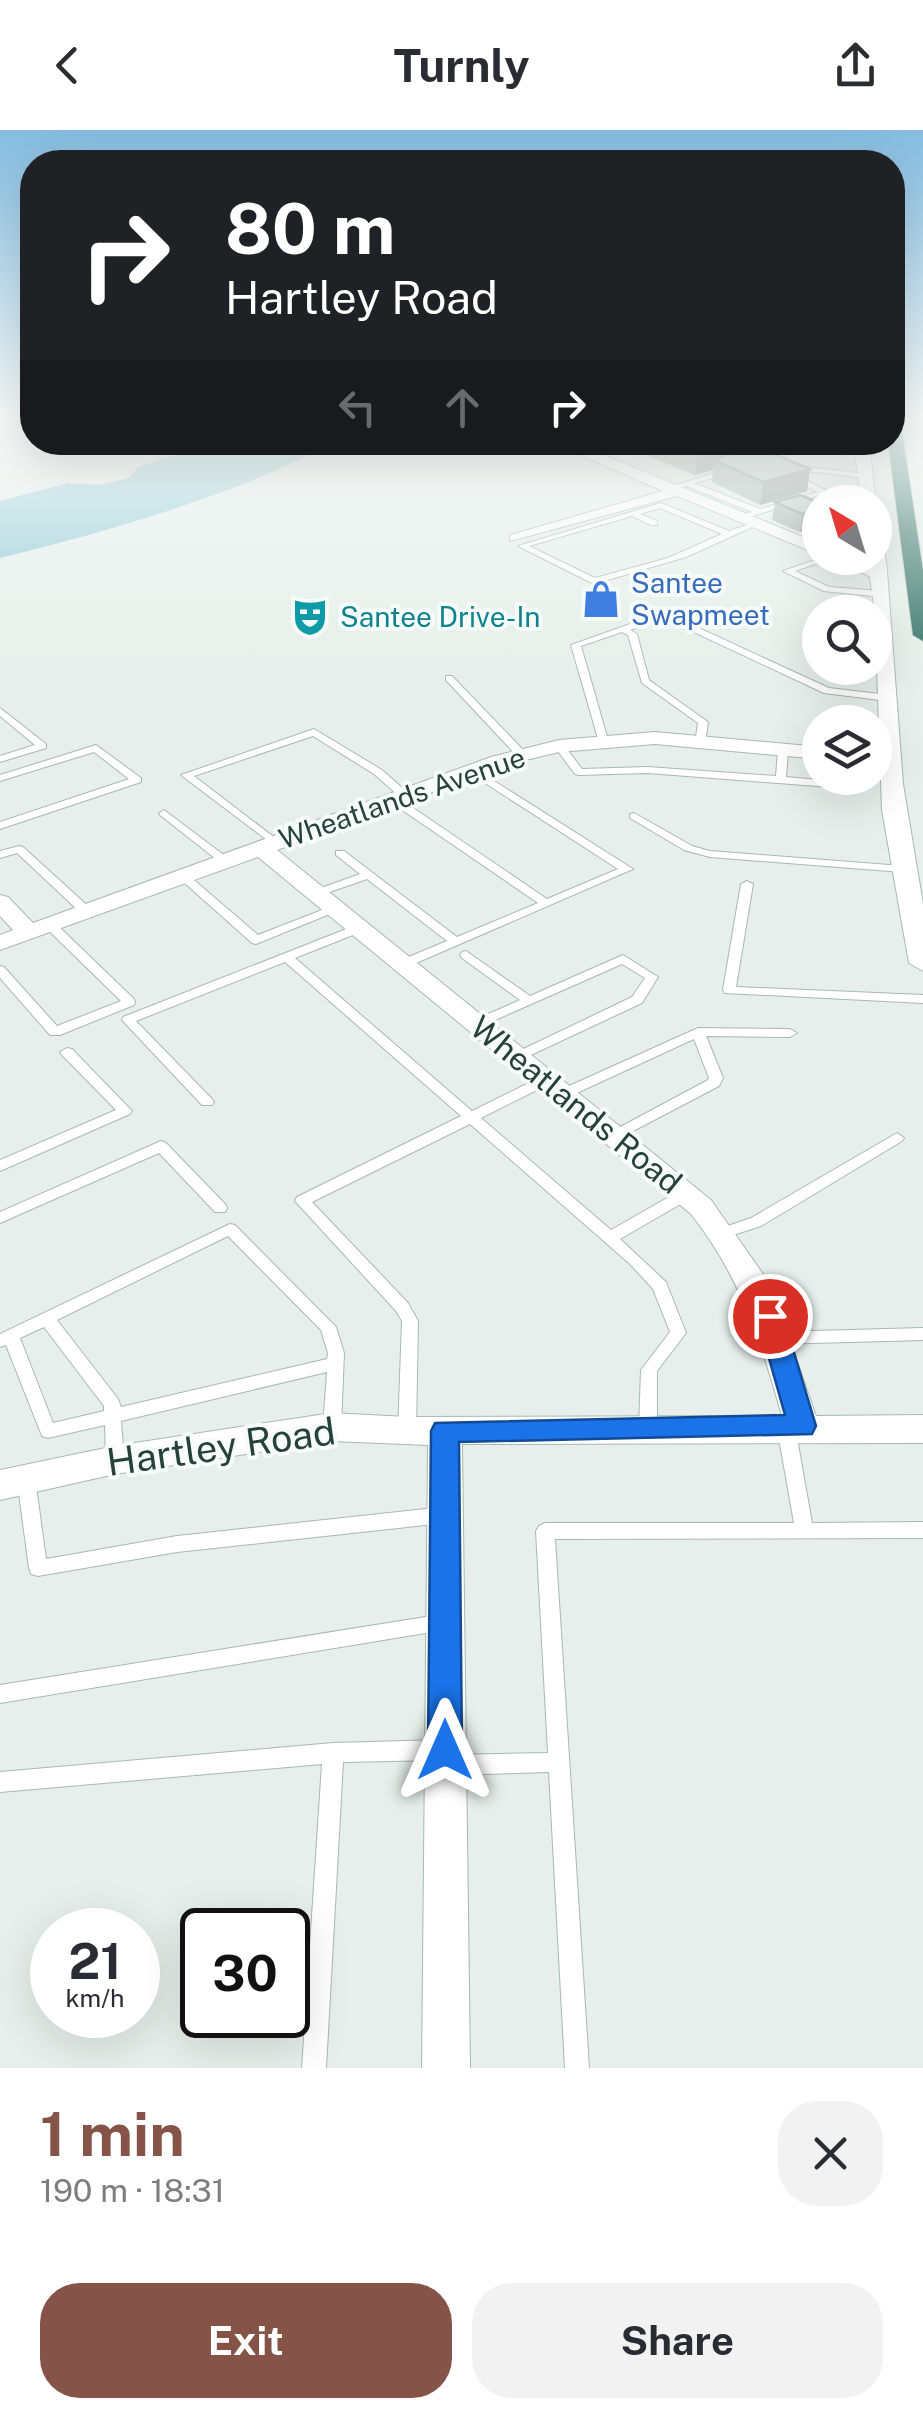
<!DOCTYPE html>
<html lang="en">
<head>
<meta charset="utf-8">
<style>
  :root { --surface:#fff; --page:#f2f2f3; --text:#2b2b33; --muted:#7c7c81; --accent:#855347 }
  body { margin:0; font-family:"Public Sans",sans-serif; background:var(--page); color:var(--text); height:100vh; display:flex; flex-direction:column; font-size:38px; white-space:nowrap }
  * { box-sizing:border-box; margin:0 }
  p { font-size:32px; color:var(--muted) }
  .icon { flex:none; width:55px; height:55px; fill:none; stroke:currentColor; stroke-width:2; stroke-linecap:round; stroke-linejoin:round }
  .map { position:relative; height:1938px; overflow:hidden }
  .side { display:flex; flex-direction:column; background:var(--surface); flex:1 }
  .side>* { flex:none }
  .banner { position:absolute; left:20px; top:20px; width:885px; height:305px; border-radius:40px; box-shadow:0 10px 40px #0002; background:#202124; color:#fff; overflow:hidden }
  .needle { width:65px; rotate:322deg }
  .controls { position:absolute; left:802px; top:355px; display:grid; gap:20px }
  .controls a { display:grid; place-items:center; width:90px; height:90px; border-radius:50%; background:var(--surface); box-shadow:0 10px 40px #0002; font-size:50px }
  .speed { position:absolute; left:30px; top:1778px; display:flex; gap:20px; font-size:50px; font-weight:700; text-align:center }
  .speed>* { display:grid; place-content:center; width:130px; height:130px; border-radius:50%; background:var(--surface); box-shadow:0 10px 40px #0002; line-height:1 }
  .speed small { font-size:25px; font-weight:400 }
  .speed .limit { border:5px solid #111; border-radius:15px; background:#fff; color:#111 }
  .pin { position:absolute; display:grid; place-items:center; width:85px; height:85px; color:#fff; margin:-42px; border:5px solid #fff; border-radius:50%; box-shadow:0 2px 10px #0007 }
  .me { position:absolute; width:110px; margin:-55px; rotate:0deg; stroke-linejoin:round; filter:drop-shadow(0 0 8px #0008) }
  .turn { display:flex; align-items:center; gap:35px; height:210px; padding:0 40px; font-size:45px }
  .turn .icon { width:130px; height:130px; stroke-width:2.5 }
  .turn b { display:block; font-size:70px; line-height:85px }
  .lanes { display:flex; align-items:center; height:95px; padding:0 40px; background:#0003; justify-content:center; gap:50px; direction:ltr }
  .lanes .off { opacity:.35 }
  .round { display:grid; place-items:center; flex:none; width:105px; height:105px; border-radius:40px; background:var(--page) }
  .headline { display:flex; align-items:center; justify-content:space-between; height:170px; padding:0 40px }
  h1 { font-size:60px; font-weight:700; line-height:75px; color:var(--accent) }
  .primary-button { display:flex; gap:20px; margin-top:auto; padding:20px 40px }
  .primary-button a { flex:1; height:115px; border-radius:40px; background:var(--accent); color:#fff; font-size:40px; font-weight:700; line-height:115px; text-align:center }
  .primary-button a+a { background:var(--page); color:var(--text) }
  header { display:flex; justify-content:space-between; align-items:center; height:130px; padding:0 40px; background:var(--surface); font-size:45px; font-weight:700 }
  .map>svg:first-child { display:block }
</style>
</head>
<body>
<header><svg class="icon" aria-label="back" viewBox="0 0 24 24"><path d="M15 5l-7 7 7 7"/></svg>Turnly<svg class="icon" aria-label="share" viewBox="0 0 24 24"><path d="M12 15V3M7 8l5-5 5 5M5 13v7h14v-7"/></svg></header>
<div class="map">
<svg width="923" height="1938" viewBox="0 0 923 1938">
  <rect width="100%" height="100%" fill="#e6efeb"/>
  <path fill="#8ec9d4" d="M226,312L332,313C237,365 106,402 0,428V371L68,353L100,355L129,348L137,338L159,330Z"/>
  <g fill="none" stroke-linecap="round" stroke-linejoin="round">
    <g stroke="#a8b8b2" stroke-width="2">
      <path id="lane" d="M807,317L863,320L867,322L863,324L807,321L778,328L774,326Z
        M793,335L866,344L870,346L866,348L790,339V335Z
        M721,341L725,343L724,345L694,353L760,379L818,362L792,350V346H798L829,362L740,390H737V386L752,382L687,356L667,361L663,359Z
        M661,373L729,401L755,392L759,394L686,427L594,454L518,416ZM660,378L722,404L668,428L595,448L529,416L632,386L651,395H657V391L640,384Z
        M821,428H832L795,441L829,457L881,461L885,464L881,467L824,461L783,441Z
        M664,482L829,558L888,565L893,568L888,571L824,563L664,488L630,500L637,504L649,550L708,592L705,614L700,617L695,614L698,593L642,553L628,505L622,502L581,516L608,610L607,612H599L571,515Z
        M446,546H452L526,623V627H518L446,550Z
        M0,578L46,614V618L0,632V626L35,615L0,586Z
        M314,599L382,640L408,663V667H400L374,644L313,606L194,646L279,711L281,713L275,716L181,645Z
        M559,613L563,614L582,639L648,637L776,646L778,621L783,618L788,621L786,647L830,651L835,654L830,657L648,643L579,645L575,644L554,616Z
        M96,615L141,648V652L0,699V692L129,649L94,622L0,651V645Z
        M472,637L633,739L407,837H399L397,834L399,831L447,811L367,749L321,765H313V761L360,744L336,725V721H344L457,807L538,773L389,671V667H397L547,769L618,739L468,642V638Z
        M164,680L229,729V733H221L160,685L159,683Z
        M634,683L692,716L710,721L902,736L908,739L902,742L710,727L684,720L630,688V684Z
        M19,716L23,717L90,778L92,781L90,784H82L17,723L0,728V721Z
        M183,743L187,744L258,805L332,776H340L342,779L256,814L252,813L179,748V744Z
        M747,751L753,754L736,857L923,865V873L725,863L723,860L741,754Z
        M50,791L54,792L134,869L135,872L134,875L60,905H50L0,848V836L4,837L57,896L121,871L46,798L44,795L46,792Z
        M359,794L365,798L363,801L295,828L472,981L541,947H551L553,950L551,953L481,988L611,1100L681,1060H691L693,1064L691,1068L620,1109L666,1152L686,1203L657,1241V1298L654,1303L648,1305L642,1303L639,1298L641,1240L670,1202L653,1159L630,1134L470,994L312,1072L408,1173L418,1191L416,1301L413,1306L407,1308L401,1306L398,1301L402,1191L396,1181L295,1071L297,1067L461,986L285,832L136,891L212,969L214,972L212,975H202L122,890L123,887Z
        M466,821L530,866L623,825L658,847L642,873L518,931L511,927L513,924L632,867L645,848L622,834L477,898L472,897L471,894L472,891L520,870L462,828L460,825L462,822Z
        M698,898L790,899L797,903L790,907L706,906L723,948L719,956L614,1011L607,1006L609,1003L708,950L709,948L694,909L568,967L563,968L556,964L558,961Z
        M67,918L72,919L132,981L130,984L0,1041V1030L116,980L62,925L60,922Z
        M897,1003L904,1008L902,1011L761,1096L724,1108L719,1107L716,1103L719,1099L751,1088Z
        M161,1011L166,1013L225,1074L227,1078L225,1082H215L159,1023L0,1093V1082Z
        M230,1094L235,1095L336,1197L344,1223L341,1297L338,1302L332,1304L326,1302L323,1297L327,1242L121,1291L124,1330L121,1335L115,1337L109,1335L106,1330L105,1295L48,1308L42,1306L6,1215L0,1217V1204ZM228,1106L321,1200L328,1223L327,1229L121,1277L118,1269L57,1190ZM44,1197L104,1276V1281L53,1293L20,1208Z
        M923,1198V1210L776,1214L770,1212L768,1208L770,1204L776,1202Z
        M786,1290L792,1292L795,1297L812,1393L923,1392V1408L555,1409L589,1938H565L549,1642L450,1645L443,1642L440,1635L442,1630L343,1632L326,1938H302L322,1634L0,1662V1642L333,1613L442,1610L449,1613L452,1620L450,1625L548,1623L536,1401L539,1396L545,1393H794L777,1297L780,1292Z
        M26,1342L32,1344L35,1349L46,1429L177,1406L444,1377L450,1380L453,1385L450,1390L444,1393L177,1422L38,1446L31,1444L29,1438L17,1349L20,1344Z
        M444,1484L451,1486L454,1492L451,1498L444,1500L0,1573V1555Z"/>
    </g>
    <g stroke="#a8b8b2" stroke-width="2">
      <path id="street" d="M551,312H572L820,414V425L677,366L510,411V405L663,361Z
        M830,428H852L887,444L873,448Z
        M655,602L820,617V629L655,614L559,622L505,635L277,720L711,1070L770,1154L816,1286L923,1285V1313L462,1314L470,1938H422L428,1315L332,1311L115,1344L0,1370V1340L115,1316L332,1283L407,1287L782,1286C761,1211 740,1146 691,1084L258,727L0,820V805L13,800L0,786V765L8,767L33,793L491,627L559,610Z"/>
    </g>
    <g stroke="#a4bbb3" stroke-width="2">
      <path id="secondary" d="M853,312H869L876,376L862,372Z
        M875,409L884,414L887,441L903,654L923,774V841L909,833L882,680L875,482L867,428H875Z"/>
    </g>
    <g stroke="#c2cac8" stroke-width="2">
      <path id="highway" d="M892,284L900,288L923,441V511L913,505L888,312H892Z"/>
    </g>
    <use href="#lane" fill="#fff" fill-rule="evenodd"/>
    <use href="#street" fill="#fff" fill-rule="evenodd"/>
    <use href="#secondary" fill="#fff" fill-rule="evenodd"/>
    <use href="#highway" fill="#2f6f62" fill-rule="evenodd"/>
  </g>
  <path fill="#a1aea9" d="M614,312H751L750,318L807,361L760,375L712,352L713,340L695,345Z
    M775,372L820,373V395L800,402L772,390Z"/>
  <path fill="#838d89" d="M740,312H751L749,329Z
    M725,316L723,334L714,330L713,340L695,345L697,323Z
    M810,339L807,361L760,375L763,352Z
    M820,378V395L800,402L802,384Z"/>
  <path fill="#bbcac4" stroke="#838d89" stroke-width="2.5" d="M670,312H740L746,319L757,317L810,339L763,352L714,330L730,324L725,316L697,323Z
    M800,365L820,373V378L802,384L775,372Z"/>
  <linearGradient id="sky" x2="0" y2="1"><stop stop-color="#84bce0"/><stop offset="0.51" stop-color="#f4f8f6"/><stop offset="1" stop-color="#f4f8f6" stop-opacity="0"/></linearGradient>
  <rect width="923" height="554" fill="url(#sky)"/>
  <path fill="#1a73e8" stroke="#114b97" stroke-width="2.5" d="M770,1176L783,1186L816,1296L812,1304L459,1312L462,1620L457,1631L445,1635L433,1631L428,1620L431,1301L435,1293L785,1285L757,1186Z"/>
  <defs>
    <g id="shop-bare" transform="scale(3)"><path d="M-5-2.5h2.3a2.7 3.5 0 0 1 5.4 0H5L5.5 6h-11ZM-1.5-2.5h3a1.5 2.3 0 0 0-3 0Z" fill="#3f7fe0" stroke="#f7fbf9" stroke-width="2.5" paint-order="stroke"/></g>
    <g id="theatre-bare" transform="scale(3)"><path d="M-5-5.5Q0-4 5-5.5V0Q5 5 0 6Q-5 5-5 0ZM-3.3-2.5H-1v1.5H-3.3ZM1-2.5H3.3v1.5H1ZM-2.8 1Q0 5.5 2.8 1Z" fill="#0f9aa8" stroke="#f7fbf9" stroke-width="2.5" paint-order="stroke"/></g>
  </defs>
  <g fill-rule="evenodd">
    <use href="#shop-bare" x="601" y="469"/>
    <use href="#theatre-bare" x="310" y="487"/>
  </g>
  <g text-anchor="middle" stroke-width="8" stroke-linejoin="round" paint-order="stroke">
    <g font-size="28" fill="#366cbe" stroke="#f7fbf9" text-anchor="start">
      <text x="631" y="463">Santee<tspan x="631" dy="32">Swapmeet</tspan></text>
    </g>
    <g font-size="28" fill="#0d838f" stroke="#f7fbf9" text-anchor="start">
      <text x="340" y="497">Santee Drive-In</text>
    </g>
    <g font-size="28" fill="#24423a" stroke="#f7fbf9">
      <text transform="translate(402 668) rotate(-19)" y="10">Wheatlands Avenue</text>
    </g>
    <g font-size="32" fill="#24423a" stroke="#f7fbf9">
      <text transform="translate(576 975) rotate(39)" y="11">Wheatlands Road</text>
    </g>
    <g font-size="38" fill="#24423a" stroke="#f7fbf9">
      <text transform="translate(221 1317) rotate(-8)" y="13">Hartley Road</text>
    </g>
  </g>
</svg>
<div class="controls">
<a><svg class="needle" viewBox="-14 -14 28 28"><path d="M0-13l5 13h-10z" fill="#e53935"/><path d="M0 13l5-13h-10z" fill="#7c7c81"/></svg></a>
<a><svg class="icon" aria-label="search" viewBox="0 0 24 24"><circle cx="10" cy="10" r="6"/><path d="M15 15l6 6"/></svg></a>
<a><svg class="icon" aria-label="layers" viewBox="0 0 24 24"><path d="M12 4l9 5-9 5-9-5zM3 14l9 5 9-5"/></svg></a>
</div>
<div class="speed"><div>21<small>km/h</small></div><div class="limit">30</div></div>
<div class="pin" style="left:770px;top:1186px;background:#d93025"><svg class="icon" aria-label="arrive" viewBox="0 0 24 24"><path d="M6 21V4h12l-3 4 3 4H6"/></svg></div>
<svg class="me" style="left:445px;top:1620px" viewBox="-20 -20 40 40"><path d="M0-17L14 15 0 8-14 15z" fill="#1a73e8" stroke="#fff" stroke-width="4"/></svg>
<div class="banner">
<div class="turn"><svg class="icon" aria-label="right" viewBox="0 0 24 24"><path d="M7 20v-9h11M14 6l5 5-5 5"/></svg><div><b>80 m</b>Hartley Road</div></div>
<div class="lanes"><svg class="icon off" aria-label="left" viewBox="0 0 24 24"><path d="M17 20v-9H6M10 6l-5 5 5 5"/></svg><svg class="icon off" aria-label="ahead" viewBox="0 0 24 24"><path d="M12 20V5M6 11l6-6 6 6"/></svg><svg class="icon" aria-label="right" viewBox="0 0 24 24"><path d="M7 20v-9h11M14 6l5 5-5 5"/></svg></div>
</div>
</div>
<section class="side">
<div class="headline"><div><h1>1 min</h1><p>190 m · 18:31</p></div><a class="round"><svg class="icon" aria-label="close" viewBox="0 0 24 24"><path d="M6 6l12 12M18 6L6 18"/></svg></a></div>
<div class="primary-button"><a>Exit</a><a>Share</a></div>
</section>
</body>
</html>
